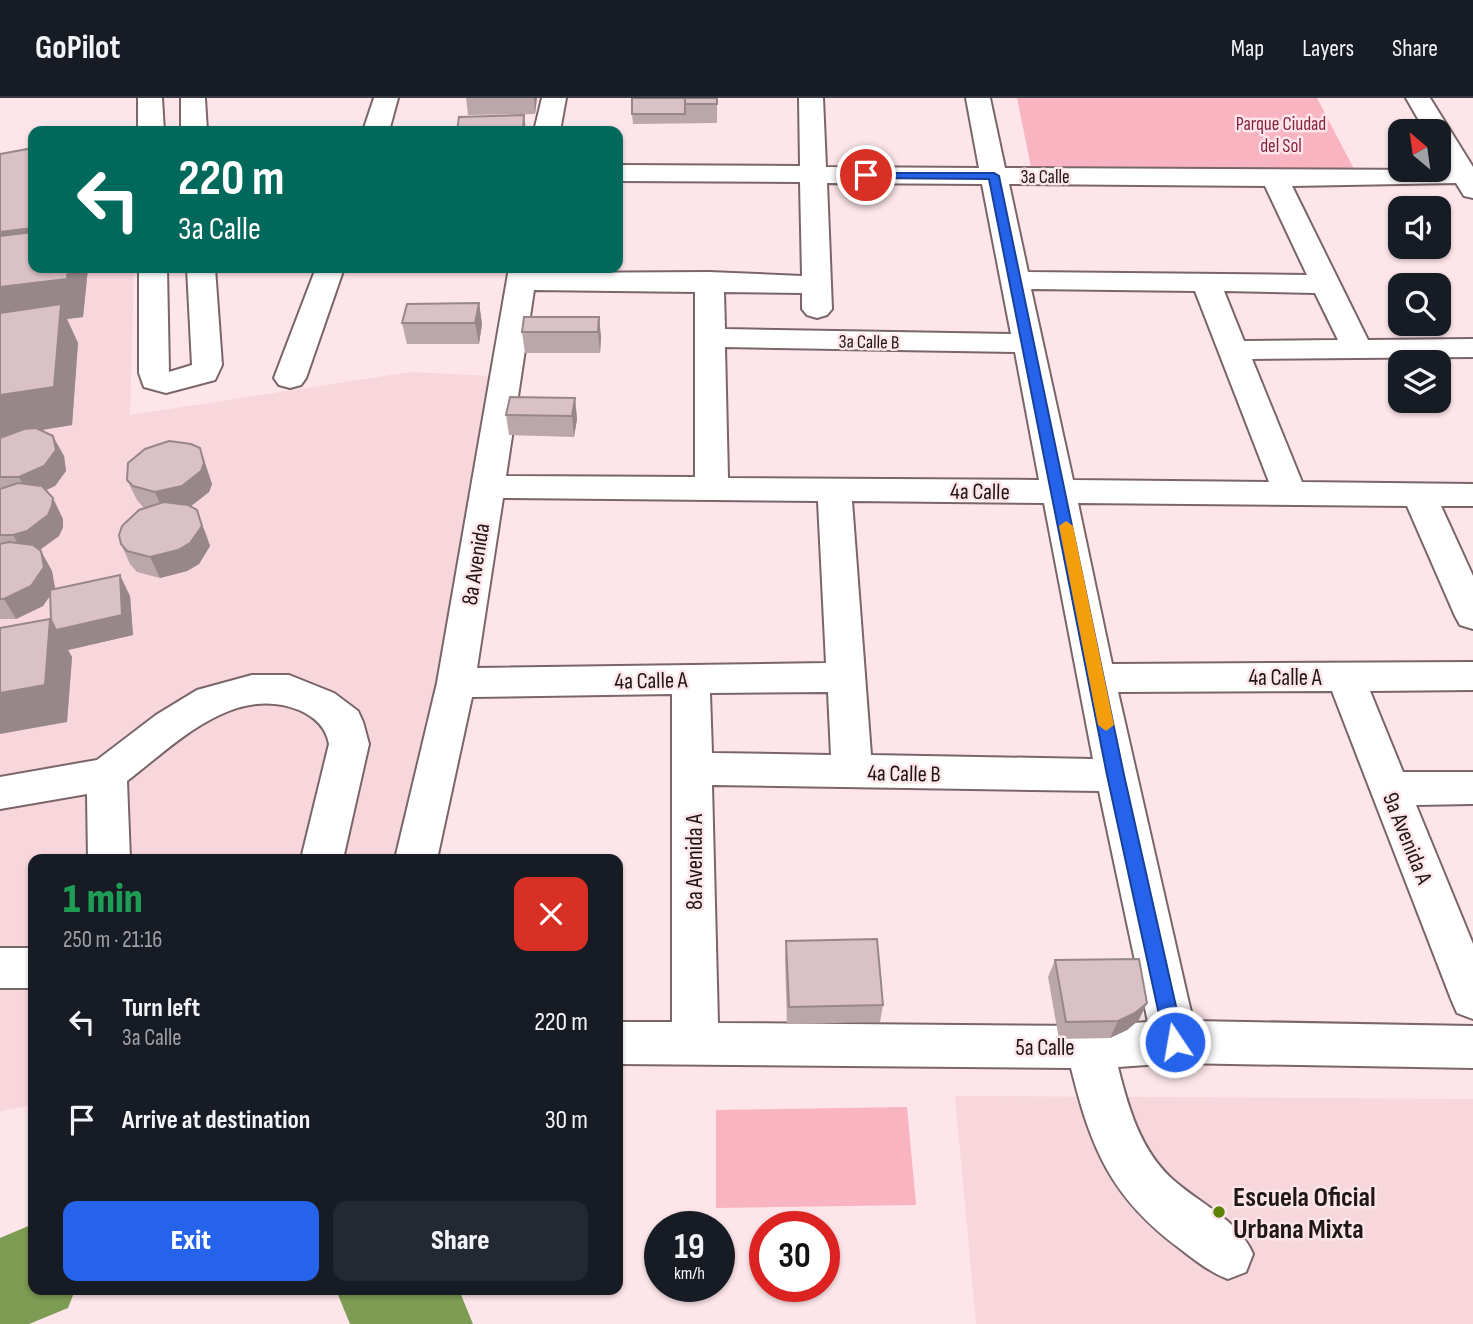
<!DOCTYPE html>
<html lang="en">
<head>
<meta charset="utf-8">
<style>
  :root { --surface:#171b24; --page:#242831; --text:#f1f3f6; --muted:#9ea1a6; --line:#363941; --accent:#2563eb }
  body { margin:0; font-family:"Sofia Sans Condensed",sans-serif; background:var(--page); color:var(--text); height:100vh; display:flex; flex-direction:column; font-size:26px; white-space:nowrap }
  * { box-sizing:border-box; margin:0 }
  p { font-size:23px; color:var(--muted) }
  .icon { flex:none; width:38px; height:38px; fill:none; stroke:currentColor; stroke-width:2; stroke-linecap:round; stroke-linejoin:round }
  .map { position:relative; flex:1; overflow:hidden }
  .sheet { position:absolute; left:28px; top:756px; width:595px; height:441px; display:flex; flex-direction:column; background:var(--surface); border-radius:14px; box-shadow:0 2px 5px #0004 }
  .sheet>* { flex:none }
  .hud { position:absolute; left:28px; top:28px; width:595px; height:147px; border-radius:14px; box-shadow:0 2px 5px #0004; background:#00695c; color:#fff; overflow:hidden }
  .needle { width:46px; rotate:331deg }
  .fabs { position:absolute; left:1388px; top:21px; display:grid; gap:14px }
  .fabs a { display:grid; place-items:center; width:63px; height:63px; border-radius:14px; background:var(--surface); box-shadow:0 2px 5px #0004; font-size:35px }
  .speed { position:absolute; left:644px; top:1113px; display:flex; gap:14px; font-size:35px; font-weight:700; text-align:center }
  .speed>* { display:grid; place-content:center; width:91px; height:91px; border-radius:50%; background:var(--surface); box-shadow:0 2px 5px #0004; line-height:1 }
  .speed small { font-size:18px; font-weight:400 }
  .speed .limit { border:10px solid #d22; background:#fff; color:#111 }
  .pin { position:absolute; display:grid; place-items:center; width:60px; height:60px; color:#fff; margin:-30px; border:4px solid #fff; border-radius:50%; box-shadow:0 2px 7px #0007 }
  .me { position:absolute; width:77px; margin:-38px; rotate:348deg; stroke-linejoin:round; filter:drop-shadow(0 0 5px #0008) }
  .turn { display:flex; align-items:center; gap:24px; height:147px; padding:0 35px; font-size:32px }
  .turn .icon { width:91px; height:91px; stroke-width:2.5 }
  .turn b { display:block; font-size:49px; line-height:60px }
  .round { display:grid; place-items:center; flex:none; width:74px; height:74px; border-radius:14px; background:var(--page) }
  .overview { display:flex; align-items:center; justify-content:space-between; height:119px; padding:0 35px }
  h1 { font-size:42px; font-weight:800; line-height:52px; color:#1e9e55 }
  .cta { display:flex; gap:14px; margin-top:auto; padding:14px 35px }
  .cta a { flex:1; height:80px; border-radius:14px; background:var(--accent); color:#fff; font-size:28px; font-weight:800; line-height:80px; text-align:center }
  .cta a+a { background:var(--page); color:var(--text) }
  ul { padding:0; list-style:none }
  li { display:flex; align-items:center; gap:21px; height:98px; padding:0 35px }
  li div { flex:1 }
  li b { display:block; font-size:26px }
  li em { font-style:normal }
  header { display:flex; align-items:center; gap:42px; box-sizing:border-box; height:98px; padding:0 35px; background:var(--surface); border-bottom:2px solid var(--line) }
  header strong { font-size:33px }
  nav { display:flex; gap:38px; margin-inline-start:auto; font-size:24px }
  .map>svg:first-child { display:block }
</style>
</head>
<body>
<header>
<strong>GoPilot</strong>
<nav><a>Map</a><a>Layers</a><a>Share</a></nav>
</header>
<div class="map">
<svg width="1473" height="1226" viewBox="0 0 1473 1226">
  <rect width="100%" height="100%" fill="#fde5e9"/>
  <path fill="#f7d6dc" d="M0,92L33,170H134L130,317L411,274L510,279L404,761H33V1007L0,1013Z
    M955,998L1473,1001V1226H976Z"/>
  <path fill="#f9b4c2" d="M1017,0H1317L1355,73L1031,69Z
    M907,1009L916,1107L716,1110V1012Z"/>
  <g fill="none" stroke-linecap="round" stroke-linejoin="round">
    <path fill="#7d9c53" fill-rule="evenodd" d="M33,1126V1192H75L68,1210L29,1226H0V1140Z
      M336,1192H459L473,1226H350Z"/>
    <g stroke="#7a6569" stroke-width="4">
      <path id="minor" d="M138,0H162L164,33H138Z
        M181,0H205L207,33H181Z
        M374,0H398L389,33H363Z
        M542,0H566L560,33H534Z
        M799,0H823L826,69L979,70L966,0H990L1005,70L1438,72L1446,69L1438,57V33H1425L1406,0H1430L1473,69V100L1464,98L1456,85L1292,88L1368,242L1473,241V259L1252,261L1302,384L1473,386V408H1441L1473,478V531L1460,527L1455,518L1407,408L1078,405L1112,566L1473,564V592L1370,593L1403,674H1473V706L1416,707L1473,846V921L1457,915L1451,901L1332,593L1118,594L1193,923L1473,928V970L1175,965L1118,969C1128,1009 1140,1051 1171,1080C1198,1105 1239,1122 1253,1156L1246,1174L1228,1181C1209,1174 1195,1162 1179,1150C1111,1099 1091,1051 1071,970L618,966V924H672V596L472,599L437,761H395L437,585L509,170H537V175L709,174L802,178L800,84L618,83V67L800,68ZM827,85L982,86L1011,236L725,231L724,194L802,195V211L807,217L817,220L827,217L832,211ZM1009,86L1265,88L1307,177L1028,174ZM1031,191L1195,193L1269,384L1073,382ZM534,192L695,194V379L506,378ZM1224,193L1315,195L1338,242L1244,243ZM725,249L1015,254L1039,382L728,380ZM503,400L818,403L826,565L477,570ZM852,403L1044,405L1093,661L871,657ZM828,594L831,657L712,655L710,595ZM712,687L1099,693L1148,924L1090,928L718,925Z
        M139,170H167L169,274L192,267L187,170H215L222,267L215,282L166,295L144,289L139,275Z
        M316,170H344L306,280L301,287L290,290L279,287L274,280Z
        M252,577H289L334,595L358,613L363,624L369,646L343,761H301L329,646C326,629 315,619 299,612C234,585 174,647 127,683L130,761H88L87,696L0,711V679L97,662L156,617L197,592Z
        M0,850H33V890H0Z"/>
    </g>
    <use href="#minor" fill="#fff" fill-rule="evenodd"/>
  </g>
  <path fill="#bba6a9" d="M466,0H537L535,16L468,17Z
    M717,0V25L633,26L632,16Z
    M524,17L526,33H457Z
    M0,56L33,170H88L83,219L67,221L78,245L72,327L40,332L64,358L66,373L55,388L46,392L63,421V429L59,438L40,452L52,473L55,490V491L130,498L133,537L68,552L72,559L67,624L51,522L50,498L43,508L16,521H0V340L5,338L0,339Z
    M479,205L482,226L479,246H407L402,225Z
    M599,219L601,240L600,255H525L522,234Z
    M575,300L577,321L574,339L509,337L506,317Z
    M200,350L212,386L209,394L191,408L205,433L210,448L199,466L187,473L160,480L137,474L130,466L121,446L146,410L143,409L137,402L127,382Z
    M786,843L883,907L880,924L787,926L785,860Z
    M1055,862L1139,922L1127,932L1110,940L1059,941L1048,879Z"/>
  <path fill="#98878a" d="M534,0H537L535,16Z
    M524,17L526,33H523V31Z
    M33,130V170L0,174V134Z
    M68,170H88L83,219L67,221L78,245L72,327L0,339V189Z
    M479,205L482,226L479,246L475,225Z
    M599,219L601,240L600,255L598,234Z
    M575,300L577,321L574,339L572,318Z
    M53,338L64,358L66,373L55,388L30,399L19,379Z
    M200,350L212,386L209,394L191,408L164,415L155,394Z
    M53,400L63,421V429L59,438L38,453L25,458L13,437Z
    M197,412L210,448L199,466L187,473L160,480L150,459Z
    M41,453L52,473L55,490L43,508L16,521L4,501Z
    M120,477L130,498L133,537L68,552L72,559L67,624L0,636V595L50,521Z
    M1147,905L1139,922L1127,932L1110,940L1118,923Z"/>
  <path fill="#d9c1c5" stroke="#98878a" stroke-width="2" d="M632,0H685V16H632Z
    M685,0H717V6H685Z
    M524,17L523,31L457,33L459,19Z
    M33,50V130L0,134V56Z
    M33,134V170H68L67,181L0,189V138Z
    M479,205L475,225H402L407,206Z
    M61,206L54,289L0,297V215Z
    M524,219H599L598,234H522Z
    M510,299L575,300L572,318L506,317Z
    M36,330L53,338L56,352L44,368L19,379H0V340L24,331Z
    M169,343L191,346L200,350L204,365L201,373L182,388L155,394L133,388L127,382L128,365L145,351Z
    M18,385L42,388L53,400L52,408L48,417L27,433L13,437H0V391Z
    M164,404L188,407L197,412L202,428L190,445L178,452L150,459L127,453L121,446L119,437L122,428L139,412Z
    M9,444L33,447L41,453L44,469L31,488L4,501H0V446Z
    M120,477L122,517L56,532L51,522L50,492Z
    M50,521L45,587L0,595V530Z
    M877,841L883,907L789,909L786,843Z
    M1139,861L1147,905L1135,915L1118,923L1066,924L1055,862Z"/>
  <path fill="#2563eb" stroke="#184099" stroke-width="2" d="M862,75H994L999,78L1124,677L1184,944L1181,951L1175,953L1168,951L1165,944L1107,677L989,81L866,80L862,79Z"/>
  <path fill="#f59e0b" d="M1066,423L1073,428L1114,627L1106,633L1098,627L1059,428Z"/>
  <circle fill="#5b8203" stroke="#fde5e9" stroke-width="2.5" cx="1219" cy="1114" r="7"/>
  <g text-anchor="middle" stroke-width="5" stroke-linejoin="round" paint-order="stroke">
    <g font-size="19" fill="#862344" stroke="#fde5e9">
      <text x="1281" y="32">Parque Ciudad<tspan x="1281" dy="22">del Sol</tspan></text>
    </g>
    <g font-size="19" fill="#1f1718" stroke="#fde5e9">
      <text x="1045" y="85">3a Calle</text>
      <text transform="translate(869 243) rotate(1)" y="7">3a Calle B</text>
    </g>
    <g font-size="23" fill="#1f1718" stroke="#fde5e9">
      <text transform="translate(980 393) rotate(1)" y="8">4a Calle</text>
      <text transform="translate(475 466) rotate(-81)" y="8">8a Avenida</text>
      <text x="1285" y="587">4a Calle A</text>
      <text transform="translate(651 582) rotate(-1)" y="8">4a Calle A</text>
      <text transform="translate(904 675) rotate(1)" y="8">4a Calle B</text>
      <text transform="translate(1408 740) rotate(68)" y="8">9a Avenida A</text>
      <text transform="translate(694 764) rotate(-90)" y="8">8a Avenida A</text>
      <text x="1045" y="957">5a Calle</text>
    </g>
    <g font-size="28" font-weight="bold" fill="#1f1718" stroke="#fde5e9" text-anchor="start">
      <text x="1233" y="1108">Escuela Oficial<tspan x="1233" dy="32">Urbana Mixta</tspan></text>
    </g>
  </g>
</svg>
<div class="fabs">
<a><svg class="needle" viewBox="-14 -14 28 28"><path d="M0-13l5 13h-10z" fill="#e53935"/><path d="M0 13l5-13h-10z" fill="#9ea1a6"/></svg></a>
<a><svg class="icon" aria-label="sound" viewBox="0 0 24 24"><path d="M4 9h4l5-4v14l-5-4H4zM17 9q2 3 0 6"/></svg></a>
<a><svg class="icon" aria-label="search" viewBox="0 0 24 24"><circle cx="10" cy="10" r="6"/><path d="M15 15l6 6"/></svg></a>
<a><svg class="icon" aria-label="layers" viewBox="0 0 24 24"><path d="M12 4l9 5-9 5-9-5zM3 14l9 5 9-5"/></svg></a>
</div>
<div class="speed"><div>19<small>km/h</small></div><div class="limit">30</div></div>
<div class="pin" style="left:866px;top:77px;background:#d93025"><svg class="icon" aria-label="arrive" viewBox="0 0 24 24"><path d="M6 21V4h12l-3 4 3 4H6"/></svg></div>
<svg class="me" style="left:1175px;top:944px" viewBox="-20 -20 40 40"><circle r="17" fill="#2563eb" stroke="#fff" stroke-width="3"/><path d="M0-11L8 9 0 5-8 9z" fill="#fff"/></svg>
<div class="hud">
<div class="turn"><svg class="icon" aria-label="left" viewBox="0 0 24 24"><path d="M17 20v-9H6M10 6l-5 5 5 5"/></svg><div><b>220 m</b>3a Calle</div></div>
</div>
<section class="sheet">
<div class="overview"><div><h1>1 min</h1><p>250 m · 21:16</p></div><a class="round" style="background:#d93025;color:#fff"><svg class="icon" aria-label="close" viewBox="0 0 24 24"><path d="M6 6l12 12M18 6L6 18"/></svg></a></div>
<ul>
<li><svg class="icon" aria-label="left" viewBox="0 0 24 24"><path d="M17 20v-9H6M10 6l-5 5 5 5"/></svg><div><b>Turn left</b><p>3a Calle</p></div><em>220 m</em></li>
<li><svg class="icon" aria-label="arrive" viewBox="0 0 24 24"><path d="M6 21V4h12l-3 4 3 4H6"/></svg><div><b>Arrive at destination</b></div><em>30 m</em></li>
</ul>
<div class="cta"><a>Exit</a><a>Share</a></div>
</section>
</div>
</body>
</html>
